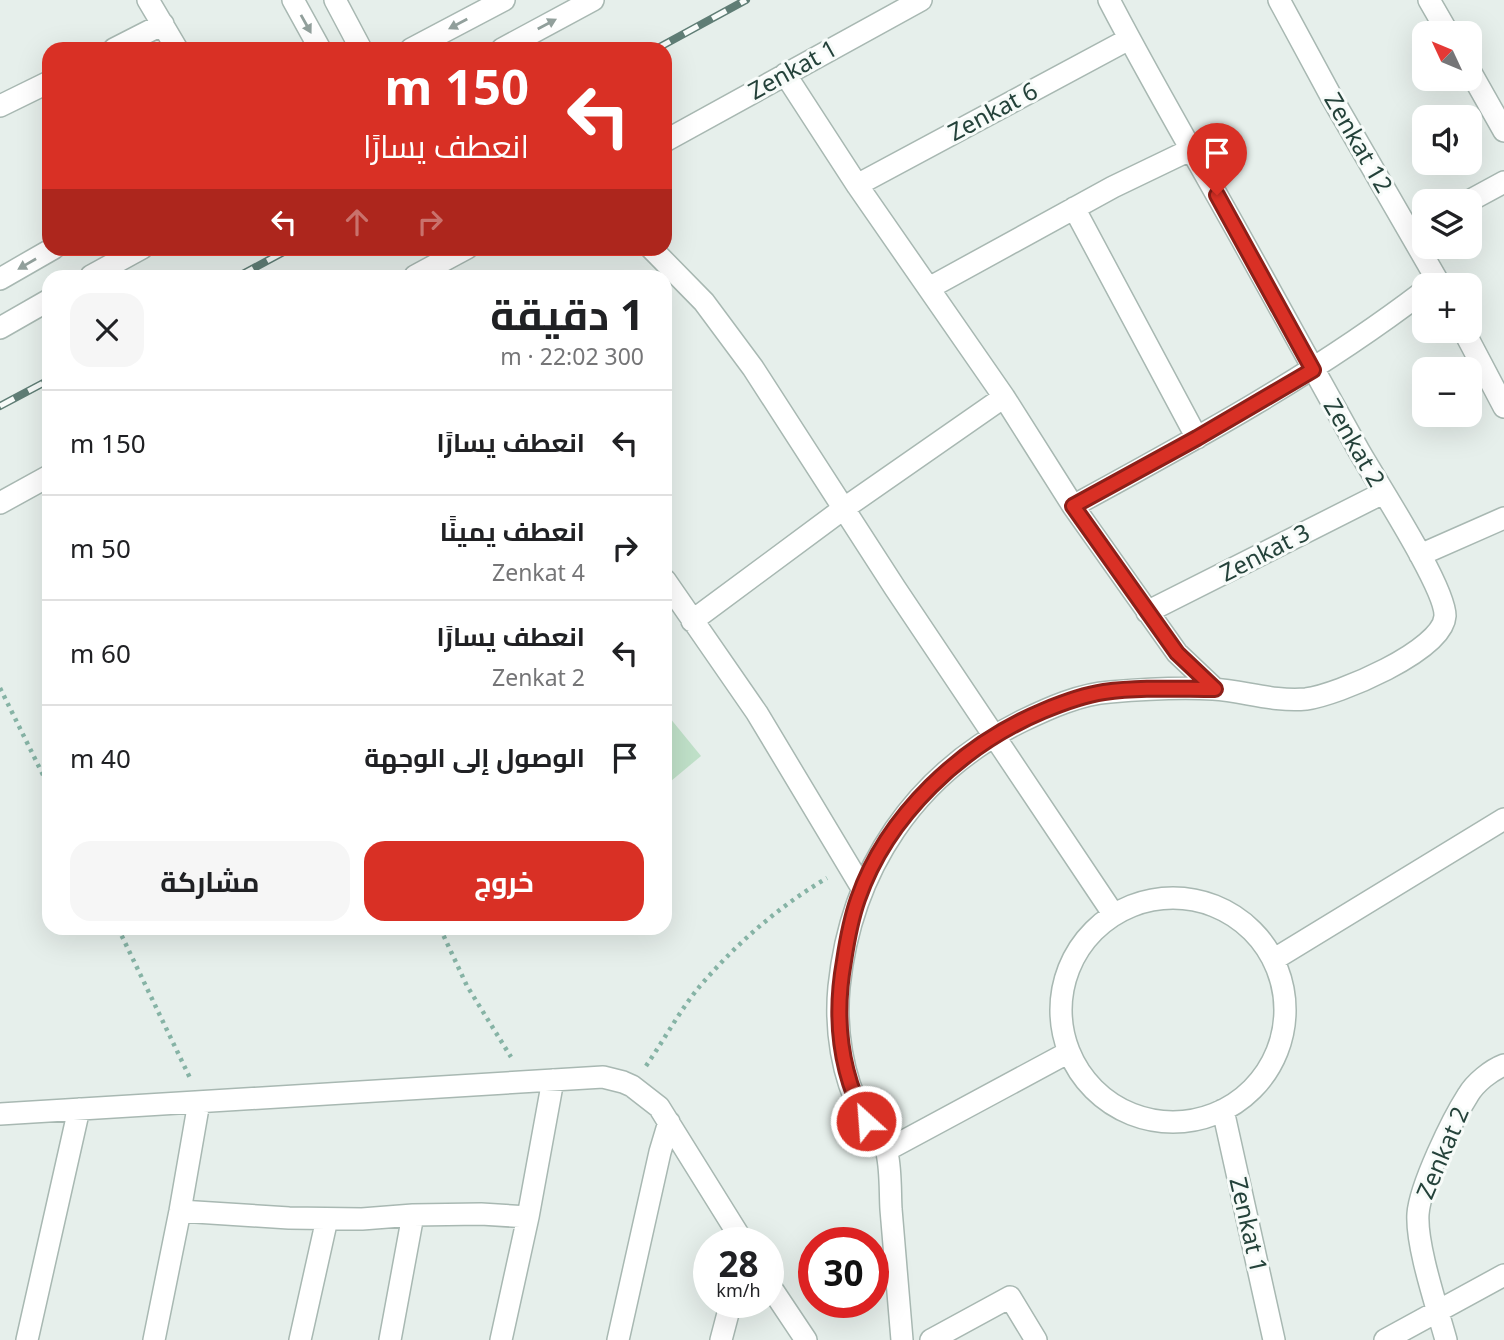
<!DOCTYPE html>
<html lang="ar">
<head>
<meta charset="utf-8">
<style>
  :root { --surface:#fff; --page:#f6f6f6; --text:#202124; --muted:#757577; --line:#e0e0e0; --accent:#d93025 }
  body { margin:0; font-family:"Noto Sans",Cairo,sans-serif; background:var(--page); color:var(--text); direction:rtl; height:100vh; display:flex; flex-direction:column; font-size:26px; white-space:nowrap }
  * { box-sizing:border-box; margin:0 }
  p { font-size:23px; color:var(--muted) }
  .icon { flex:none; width:38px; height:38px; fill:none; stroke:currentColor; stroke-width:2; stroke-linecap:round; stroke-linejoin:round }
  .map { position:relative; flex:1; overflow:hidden; direction:ltr }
  .details { position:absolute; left:42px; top:270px; width:630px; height:665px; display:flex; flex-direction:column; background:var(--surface); border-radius:21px; box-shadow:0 7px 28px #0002; direction:rtl }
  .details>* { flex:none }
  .banner { position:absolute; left:42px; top:42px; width:630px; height:214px; border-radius:21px; box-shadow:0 7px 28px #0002; direction:rtl; background:#d93025; color:#fff; overflow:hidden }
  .needle { width:46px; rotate:314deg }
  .tools { position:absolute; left:1412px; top:21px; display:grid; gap:14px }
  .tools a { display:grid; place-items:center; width:70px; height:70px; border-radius:14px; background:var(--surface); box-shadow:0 7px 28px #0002; font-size:35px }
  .speed { position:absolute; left:693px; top:1227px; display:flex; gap:14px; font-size:35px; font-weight:700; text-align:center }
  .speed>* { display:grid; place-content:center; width:91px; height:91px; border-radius:50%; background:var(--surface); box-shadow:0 7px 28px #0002; line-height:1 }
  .speed small { font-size:18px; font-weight:400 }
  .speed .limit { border:10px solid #d22; background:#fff; color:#111 }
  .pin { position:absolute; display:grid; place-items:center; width:60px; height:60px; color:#fff; margin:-72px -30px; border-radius:50% 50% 50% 0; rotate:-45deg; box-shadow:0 0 7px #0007 }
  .pin .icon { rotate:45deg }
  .me { position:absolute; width:77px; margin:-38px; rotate:334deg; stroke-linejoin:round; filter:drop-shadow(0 0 5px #0008) }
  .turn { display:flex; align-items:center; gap:24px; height:147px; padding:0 28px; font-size:32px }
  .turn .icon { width:91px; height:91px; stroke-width:2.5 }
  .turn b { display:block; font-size:49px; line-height:60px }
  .lanes { display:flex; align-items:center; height:66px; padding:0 28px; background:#0003; justify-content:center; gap:35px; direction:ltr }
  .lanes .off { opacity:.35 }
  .round { display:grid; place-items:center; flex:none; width:74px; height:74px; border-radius:21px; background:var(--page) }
  .overview { display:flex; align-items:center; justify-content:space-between; height:119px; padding:0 28px }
  h1 { font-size:42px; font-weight:700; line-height:52px }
  .action { display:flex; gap:14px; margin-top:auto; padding:14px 28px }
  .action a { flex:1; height:80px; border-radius:21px; background:var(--accent); color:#fff; font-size:28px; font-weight:700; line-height:80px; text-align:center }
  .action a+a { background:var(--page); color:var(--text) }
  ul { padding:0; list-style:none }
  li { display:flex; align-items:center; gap:21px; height:105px; padding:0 28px; border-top:2px solid var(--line) }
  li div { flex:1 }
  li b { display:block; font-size:26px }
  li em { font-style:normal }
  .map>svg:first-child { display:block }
</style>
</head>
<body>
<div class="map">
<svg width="1504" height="1340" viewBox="0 0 1504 1340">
  <rect width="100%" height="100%" fill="#e6efeb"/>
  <path fill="#bfe0c8" d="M665,712L701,756L665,786Z"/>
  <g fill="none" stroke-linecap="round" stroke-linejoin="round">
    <g stroke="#a8b8b2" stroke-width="24">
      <path id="street" d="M148,0L177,49
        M293,0L320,49
        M335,0L361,49
        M1279,0L1332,98L1440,285
        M1429,0L1448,33
        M114,49L163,24
        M411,49L504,0
        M502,49L593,0
        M1470,71L1504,131
        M785,74L857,185L1004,397L1073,506L1177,653L1215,689
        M0,106L49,82
        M665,141L921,0
        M857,185L1129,39
        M1469,201L1504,182
        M1074,208L1197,438
        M651,248L704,302L753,368L895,588L1114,915
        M91,276L142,248
        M415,276L467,248
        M0,279L54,248
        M929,288L1113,187L1192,149
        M0,328L49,300
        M1464,331L1504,407
        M0,503L49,476
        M1073,506C1194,440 1314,375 1424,291
        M1420,555L1504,518
        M665,580L757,713L862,888
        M1147,612L1383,493
        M692,621L843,509L1004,397
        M1061 1010a112 112 0 1 1 224 0a112 112 0 1 1-224 0Z
        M1273,960L1504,819
        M1223,1110L1274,1340
        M0,1114L603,1077L623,1082L632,1086L659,1107L743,1242
        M887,1150L1069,1052
        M180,1211L289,1218L362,1219L413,1215L481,1214L528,1217
        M768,1283L806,1340
        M27,1340L79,1109
        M154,1340L180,1211L199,1102
        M300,1340L327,1219
        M390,1340L413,1215
        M501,1340L528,1217L553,1080
        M618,1340L660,1152L669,1122
        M721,1340L731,1302
        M902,1340C898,1296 895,1253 891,1209C890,1192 891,1170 887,1153C883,1139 869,1126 862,1114C842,1076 835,1029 839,987C851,869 915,774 1022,721C1049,708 1080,694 1110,692C1144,689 1179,687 1213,689C1244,691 1274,702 1306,699C1337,695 1443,651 1445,616C1446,588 1376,481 1359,451C1319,380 1281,309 1241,238C1197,159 1151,81 1109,0
        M931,1340L1010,1297L1036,1340
        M1385,1340L1504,1275
        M1446,1340C1437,1307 1416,1246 1418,1214C1420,1186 1452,1120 1468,1095C1475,1083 1491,1070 1504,1065"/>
    </g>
    <path stroke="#86b3a5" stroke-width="4.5" stroke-dasharray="3.5 5" stroke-linecap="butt" d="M0,688L49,787
      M118,928L190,1078
      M440,928L467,986L511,1057
      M646,1066C664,1040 680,1010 700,986C737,943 778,907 827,878"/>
    <use href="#street" stroke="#fff" stroke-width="21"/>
    <g stroke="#5f7d75" stroke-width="8">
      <path id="rail" d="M656,49L746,0
        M239,276L291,248
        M0,406L49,380"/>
    </g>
    <use href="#rail" stroke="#f7fbf9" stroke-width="5" stroke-dasharray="16" stroke-linecap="butt"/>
  </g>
  <defs><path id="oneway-solid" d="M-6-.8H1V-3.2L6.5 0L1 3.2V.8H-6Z" transform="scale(1.75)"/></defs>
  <g fill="#92a09c">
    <use href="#oneway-solid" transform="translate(306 24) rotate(61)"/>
    <use href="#oneway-solid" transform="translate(458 24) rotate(152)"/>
    <use href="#oneway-solid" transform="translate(547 24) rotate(-28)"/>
    <use href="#oneway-solid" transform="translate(27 264) rotate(150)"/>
  </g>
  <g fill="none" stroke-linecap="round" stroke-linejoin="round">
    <g stroke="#8d1f18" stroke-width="18">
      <path id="route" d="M866,1121C839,1070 834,1017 844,961C847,941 851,919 858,899C887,815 962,745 1043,711C1062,703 1084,695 1104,692C1140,687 1178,689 1215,689L1177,653L1073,506L1197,438L1313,370L1217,195"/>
    </g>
    <use href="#route" stroke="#d93025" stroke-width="12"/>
  </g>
  <g text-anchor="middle" stroke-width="6" stroke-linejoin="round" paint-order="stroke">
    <g font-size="24" fill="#24423a" stroke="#f7fbf9">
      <text transform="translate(793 70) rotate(-29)" y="8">Zenkat 1</text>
      <text transform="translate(993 112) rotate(-28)" y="8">Zenkat 6</text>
      <text transform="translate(1358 143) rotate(60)" y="8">Zenkat 12</text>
      <text transform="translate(1354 443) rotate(60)" y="8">Zenkat 2</text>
      <text transform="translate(1265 553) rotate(-27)" y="8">Zenkat 3</text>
      <text transform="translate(1443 1153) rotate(-67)" y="8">Zenkat 2</text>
      <text transform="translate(1248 1225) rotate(77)" y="8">Zenkat 1</text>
    </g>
  </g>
</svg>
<div class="tools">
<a><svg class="needle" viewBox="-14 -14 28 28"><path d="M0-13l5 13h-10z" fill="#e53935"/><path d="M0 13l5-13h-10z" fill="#757577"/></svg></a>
<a><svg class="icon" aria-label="sound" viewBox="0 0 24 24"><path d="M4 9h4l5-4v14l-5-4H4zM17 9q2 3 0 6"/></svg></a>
<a><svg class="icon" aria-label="layers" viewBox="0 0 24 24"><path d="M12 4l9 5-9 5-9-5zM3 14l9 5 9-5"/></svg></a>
<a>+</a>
<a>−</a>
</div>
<div class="speed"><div>28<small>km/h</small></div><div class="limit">30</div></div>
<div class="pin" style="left:1217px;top:195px;background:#d93025"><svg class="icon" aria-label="arrive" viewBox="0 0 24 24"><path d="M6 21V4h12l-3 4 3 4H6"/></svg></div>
<svg class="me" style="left:866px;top:1121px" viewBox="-20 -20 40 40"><circle r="17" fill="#d93025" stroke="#fff" stroke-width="3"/><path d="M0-11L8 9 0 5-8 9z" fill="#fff"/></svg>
<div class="banner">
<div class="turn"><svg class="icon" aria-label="left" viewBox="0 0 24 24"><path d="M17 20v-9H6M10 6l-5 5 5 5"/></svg><div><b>150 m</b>انعطف يسارًا</div></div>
<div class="lanes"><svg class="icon" aria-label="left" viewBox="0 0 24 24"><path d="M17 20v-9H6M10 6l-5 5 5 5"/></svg><svg class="icon off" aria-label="ahead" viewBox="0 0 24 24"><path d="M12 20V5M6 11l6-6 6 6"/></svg><svg class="icon off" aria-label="right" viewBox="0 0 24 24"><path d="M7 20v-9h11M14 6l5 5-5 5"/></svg></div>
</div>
<section class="details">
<div class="overview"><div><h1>1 دقيقة</h1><p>300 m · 22:02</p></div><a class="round"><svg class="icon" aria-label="close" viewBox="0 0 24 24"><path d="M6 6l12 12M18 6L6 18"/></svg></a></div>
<ul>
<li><svg class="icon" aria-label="left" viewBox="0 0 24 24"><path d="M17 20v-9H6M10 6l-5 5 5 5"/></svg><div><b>انعطف يسارًا</b></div><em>150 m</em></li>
<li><svg class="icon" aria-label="right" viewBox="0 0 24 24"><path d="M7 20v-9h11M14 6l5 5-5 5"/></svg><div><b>انعطف يمينًا</b><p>Zenkat 4</p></div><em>50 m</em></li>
<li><svg class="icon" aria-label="left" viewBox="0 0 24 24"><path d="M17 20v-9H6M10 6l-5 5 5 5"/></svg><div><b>انعطف يسارًا</b><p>Zenkat 2</p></div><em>60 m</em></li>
<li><svg class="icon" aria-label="arrive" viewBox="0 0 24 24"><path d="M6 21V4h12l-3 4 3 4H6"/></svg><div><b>الوصول إلى الوجهة</b></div><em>40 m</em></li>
</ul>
<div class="action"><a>خروج</a><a>مشاركة</a></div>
</section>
</div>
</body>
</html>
